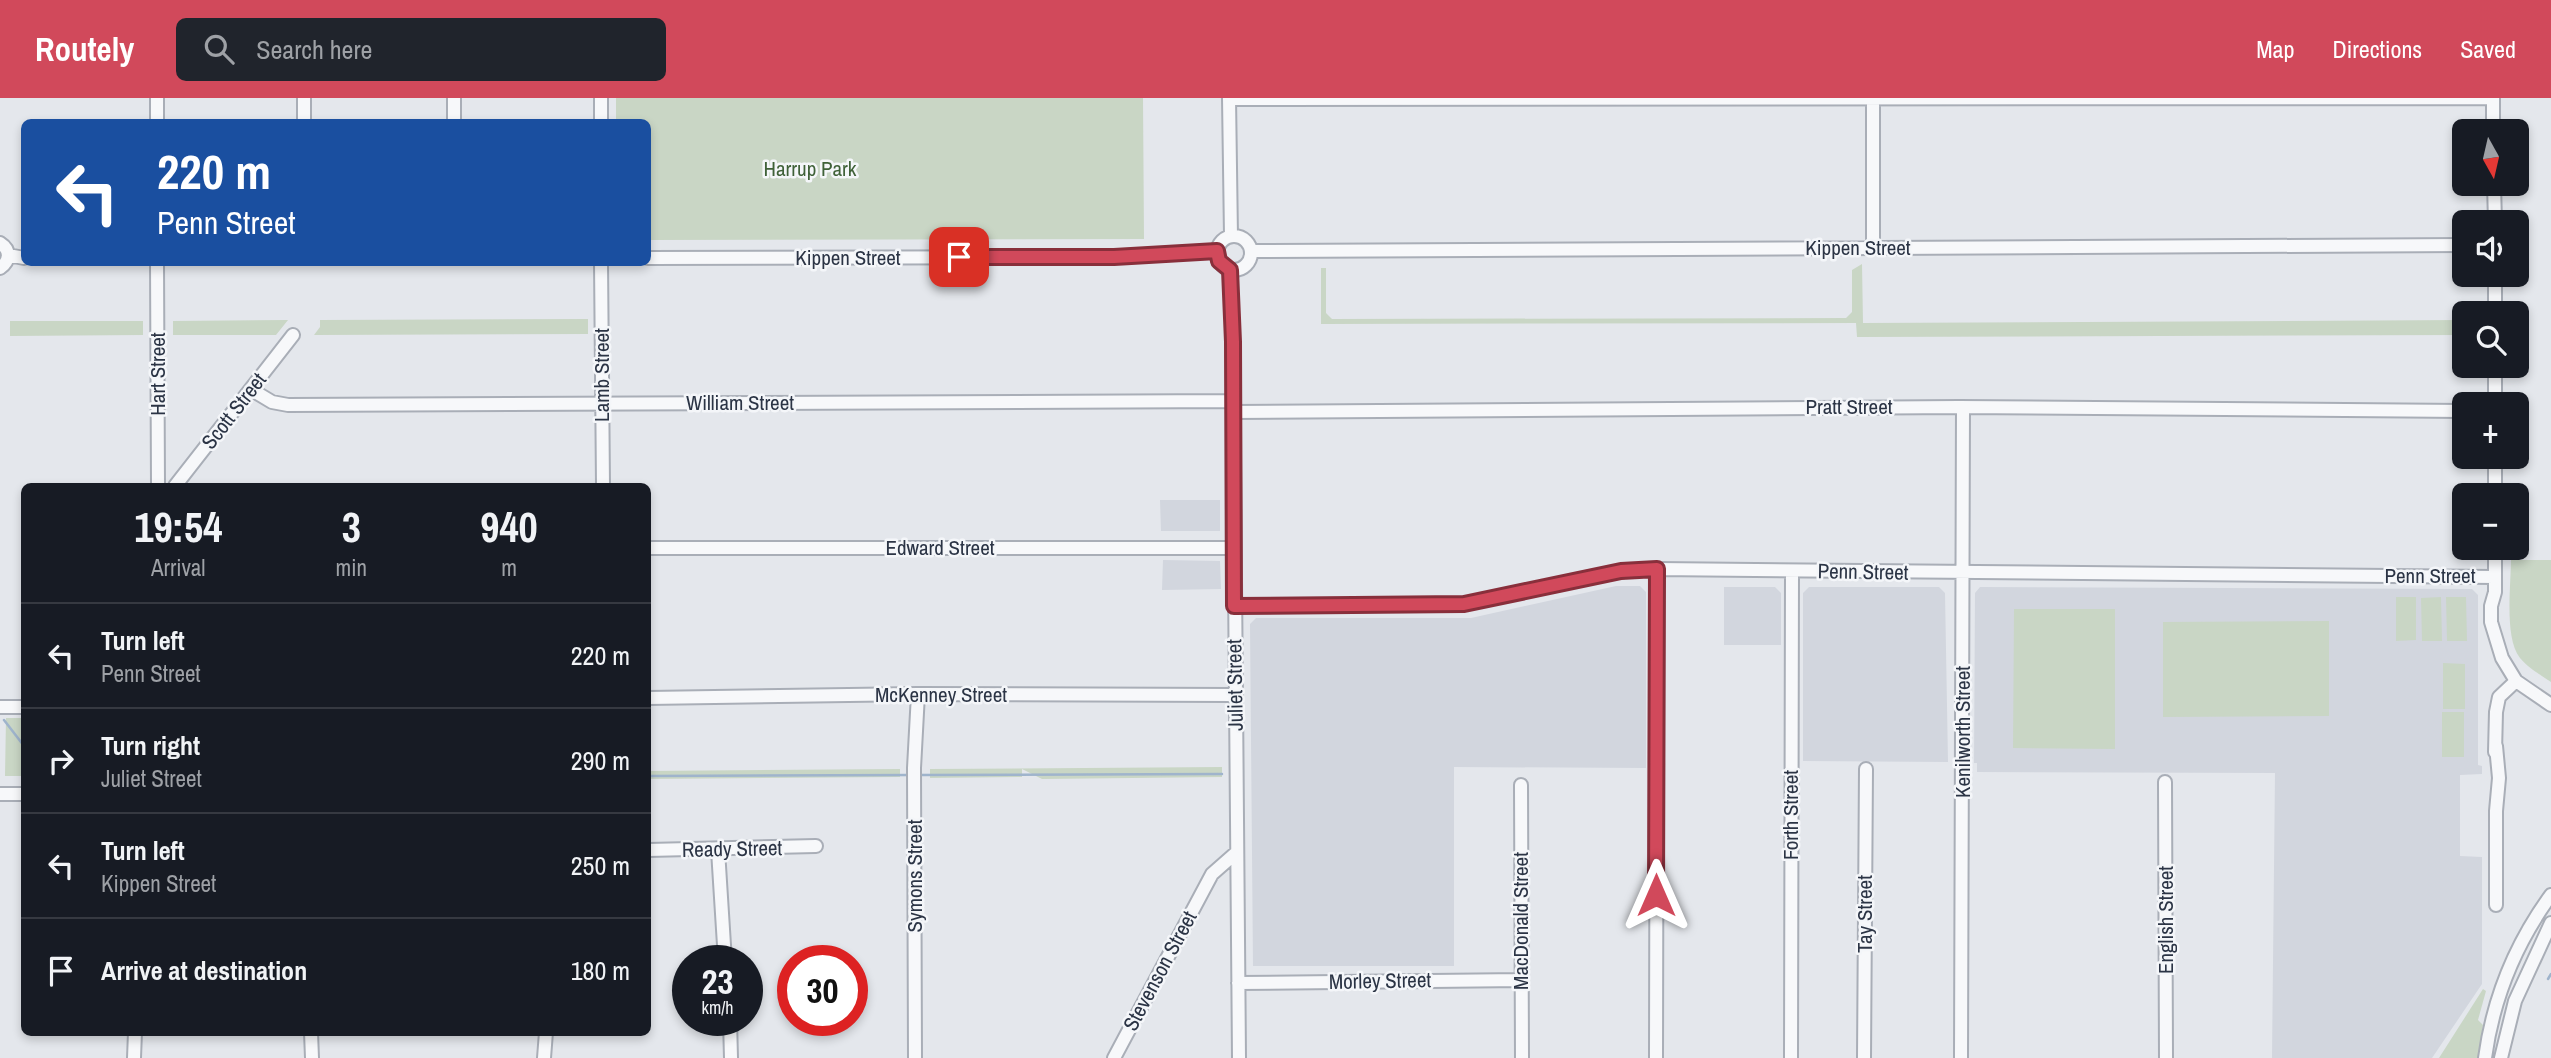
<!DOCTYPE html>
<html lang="en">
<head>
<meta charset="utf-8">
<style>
  :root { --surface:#171b24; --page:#20242c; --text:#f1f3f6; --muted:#9ea1a6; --line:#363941; --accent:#d1495b }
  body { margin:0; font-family:"Archivo Narrow",sans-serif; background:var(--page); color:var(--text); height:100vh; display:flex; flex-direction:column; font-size:26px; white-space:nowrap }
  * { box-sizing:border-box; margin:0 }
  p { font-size:23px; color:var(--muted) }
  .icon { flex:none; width:38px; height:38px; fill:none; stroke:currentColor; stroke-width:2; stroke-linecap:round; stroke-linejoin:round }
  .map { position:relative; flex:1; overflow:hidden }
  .panel { position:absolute; left:21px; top:385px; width:630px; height:553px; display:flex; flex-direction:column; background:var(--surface); border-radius:10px; box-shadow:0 4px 10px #0003 }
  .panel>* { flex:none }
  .hud { position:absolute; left:21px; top:21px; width:630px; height:147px; border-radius:10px; box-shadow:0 4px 10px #0003; background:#1a4fa0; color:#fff; overflow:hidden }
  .needle { width:46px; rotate:172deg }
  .tools { position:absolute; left:2452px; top:21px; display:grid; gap:14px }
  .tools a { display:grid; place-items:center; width:77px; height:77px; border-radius:10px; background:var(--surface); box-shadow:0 4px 10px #0003; font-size:35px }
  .speed { position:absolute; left:672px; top:847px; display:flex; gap:14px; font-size:35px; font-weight:700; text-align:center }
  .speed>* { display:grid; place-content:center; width:91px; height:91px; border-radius:50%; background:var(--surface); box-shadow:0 4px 10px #0003; line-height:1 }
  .speed small { font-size:18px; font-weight:400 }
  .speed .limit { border:10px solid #d22; background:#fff; color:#111 }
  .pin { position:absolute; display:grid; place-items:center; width:60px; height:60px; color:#fff; margin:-30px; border-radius:14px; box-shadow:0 4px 10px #0006 }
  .me { position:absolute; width:77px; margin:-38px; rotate:0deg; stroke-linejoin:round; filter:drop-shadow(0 0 5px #0008) }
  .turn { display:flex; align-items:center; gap:24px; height:147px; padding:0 21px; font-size:32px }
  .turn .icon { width:91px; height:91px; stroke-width:2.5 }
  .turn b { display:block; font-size:49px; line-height:60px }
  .eta { display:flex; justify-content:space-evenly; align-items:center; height:119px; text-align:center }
  .eta b { font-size:42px; font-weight:700; line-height:49px }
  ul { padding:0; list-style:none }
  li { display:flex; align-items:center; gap:21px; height:105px; padding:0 21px; border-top:2px solid var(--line) }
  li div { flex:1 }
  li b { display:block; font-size:26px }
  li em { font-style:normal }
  header { display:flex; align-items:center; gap:42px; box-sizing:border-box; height:98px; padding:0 35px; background:var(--accent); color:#fff }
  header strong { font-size:33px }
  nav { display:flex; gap:38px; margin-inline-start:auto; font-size:24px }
  .search { width:490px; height:63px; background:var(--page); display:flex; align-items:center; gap:18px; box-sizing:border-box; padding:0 24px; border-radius:10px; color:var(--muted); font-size:26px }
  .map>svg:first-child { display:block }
</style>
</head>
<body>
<header>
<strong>Routely</strong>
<div class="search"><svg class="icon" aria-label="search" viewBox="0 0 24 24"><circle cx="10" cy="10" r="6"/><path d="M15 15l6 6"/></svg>Search here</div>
<nav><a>Map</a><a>Directions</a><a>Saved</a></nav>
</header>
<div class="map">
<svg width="2551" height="960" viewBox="0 0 2551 960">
  <rect width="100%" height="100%" fill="#e4e7ec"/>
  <path fill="#d2d6de" d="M1160,402H1220V433H1161Z
    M1163,462L1220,463L1221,491L1162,492Z
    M1616,488H1640L1646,494V670L1454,669V868H1253L1250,526L1256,520H1471Z
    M1724,489H1775L1781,495V547H1724Z
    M1809,489H1939L1945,495L1948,664L1803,663V495Z
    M1980,489L2472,491L2478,497V667L2482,668V676L2460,677V758L2482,759V886L2432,960H2272L2275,675L1977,674V665H1974L1975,495Z"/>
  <path fill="#c9d6c5" d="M616,0H1143L1144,141L648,142V24H616Z
    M1862,166L1863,225L2464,222V237L1857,239L1856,225L1321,226V170H1326V215L1332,221L1846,220L1852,214V172Z
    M588,221V236L314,237L320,229V222Z
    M288,222L276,237H173V223Z
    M10,223H143V237L10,238Z
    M2511,462H2551V584C2541,577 2528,570 2520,560C2504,540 2511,487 2511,462Z
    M2396,499H2416V542L2396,543Z
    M2441,499L2442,543H2422L2421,500Z
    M2446,499H2466L2467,543H2447Z
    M2014,511H2115V651L2013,650Z
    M2329,523V618L2163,619V524Z
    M2443,565L2465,566V611H2443Z
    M2442,614H2464V659H2442Z
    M6,620H24V678H5Z
    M1222,669V679L1042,681L1022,671V679L930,680V671Z
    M900,671V679L648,681V673Z
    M2483,891L2486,893L2478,922L2483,927L2478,960H2439Z"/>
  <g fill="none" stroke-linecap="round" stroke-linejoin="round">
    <path stroke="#9fb4cc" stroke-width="2.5" d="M4,622L24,648
      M918,677L1222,676
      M648,678L911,677
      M2548,881L2551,876"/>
    <g stroke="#a9aeb7" stroke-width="16">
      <path id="minor" d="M157,0V24
        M454,0V24
        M601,0V24
        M1229,0L1231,138
        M1873,0V150
        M2493,0V33
        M1229,1L2493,0
        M304,24V0
        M2494,86L2495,124
        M1217 155a17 17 0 1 1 34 0a17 17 0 1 1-34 0Z
        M0,145C11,152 10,163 0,170
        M1252,153L2464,147
        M8,157L24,160
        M648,160L1114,159L1217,153
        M157,164L158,388
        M601,164L603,388
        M1230,172L1233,244L1239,960
        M2495,215V177
        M252,292L272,304L288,307L1233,303
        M2495,306V268
        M1233,314L1959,309L2464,313
        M2495,359V397
        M175,388L293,237
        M648,450H1233
        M2495,450V494L2491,508V524L2502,560L2516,583L2551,607
        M1234,508L1464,506L1621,473L1657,471L2495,479
        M648,600L918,596L1235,597
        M0,609H24
        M2496,648L2499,680L2496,713V807
        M2495,654L2496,614L2499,599L2516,583
        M2165,684L2166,960
        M1521,687L1522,960
        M0,696H24
        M648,752L816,748
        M718,752L725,863
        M1238,885L1522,882
        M730,922L731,960
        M311,934L312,960
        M134,960L135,934
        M544,960L546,934
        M915,960L914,670L918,596
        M1114,960L1212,776L1237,754
        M1656,960L1657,471
        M1791,960L1792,473
        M1864,960L1866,671
        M1961,960L1963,309
        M2485,960C2493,901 2516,845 2551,797
        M2501,960L2515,903L2551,825"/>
    </g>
    <use href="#minor" stroke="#f7f8fa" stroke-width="12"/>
  </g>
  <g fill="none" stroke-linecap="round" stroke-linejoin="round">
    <g stroke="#882f3b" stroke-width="18">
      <path id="route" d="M959,159H1114L1217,153L1219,163L1230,172L1233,244L1234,508L1464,506L1621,473L1657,471L1656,797"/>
    </g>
    <use href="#route" stroke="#d1495b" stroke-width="12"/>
  </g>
  <g text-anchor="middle" stroke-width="5" stroke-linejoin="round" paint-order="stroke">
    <g font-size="21" fill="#3f6138" stroke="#f4f6f9">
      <text x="810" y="78">Harrup Park</text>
    </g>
    <g font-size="21" fill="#2b3445" stroke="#f4f6f9">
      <text x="1858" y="157">Kippen Street</text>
      <text x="848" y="167">Kippen Street</text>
      <text transform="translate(158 276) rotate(-90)" y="7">Hart Street</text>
      <text transform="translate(602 277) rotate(-90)" y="7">Lamb Street</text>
      <text x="740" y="312">William Street</text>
      <text x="1849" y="316">Pratt Street</text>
      <text transform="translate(234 313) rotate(-52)" y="7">Scott Street</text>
      <text x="940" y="457">Edward Street</text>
      <text transform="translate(1863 474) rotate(1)" y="7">Penn Street</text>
      <text x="2430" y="485">Penn Street</text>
      <text transform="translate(1235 587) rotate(-91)" y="7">Juliet Street</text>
      <text x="941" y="604">McKenney Street</text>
      <text transform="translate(1963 634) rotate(-90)" y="7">Kenilworth Street</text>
      <text transform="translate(1791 717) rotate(-90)" y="7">Forth Street</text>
      <text transform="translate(732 751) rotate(-1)" y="7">Ready Street</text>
      <text transform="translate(915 778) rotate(-90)" y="7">Symons Street</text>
      <text transform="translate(1865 816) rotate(-90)" y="7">Tay Street</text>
      <text transform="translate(2166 822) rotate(-90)" y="7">English Street</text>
      <text transform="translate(1521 823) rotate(-90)" y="7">MacDonald Street</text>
      <text transform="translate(1160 873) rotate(-62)" y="7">Stevenson Street</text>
      <text transform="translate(1380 883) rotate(-1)" y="7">Morley Street</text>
    </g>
  </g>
</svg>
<div class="tools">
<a><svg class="needle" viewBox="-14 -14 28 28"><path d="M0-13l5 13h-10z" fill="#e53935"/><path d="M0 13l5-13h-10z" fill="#9ea1a6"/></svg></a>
<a><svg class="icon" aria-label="sound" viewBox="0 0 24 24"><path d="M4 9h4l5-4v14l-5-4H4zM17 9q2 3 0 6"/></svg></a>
<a><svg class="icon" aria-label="search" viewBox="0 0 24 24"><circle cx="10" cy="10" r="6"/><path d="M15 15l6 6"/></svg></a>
<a>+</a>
<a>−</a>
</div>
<div class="speed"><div>23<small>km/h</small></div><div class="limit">30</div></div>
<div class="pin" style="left:959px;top:159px;background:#d93025"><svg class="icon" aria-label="arrive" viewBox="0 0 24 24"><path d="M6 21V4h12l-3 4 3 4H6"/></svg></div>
<svg class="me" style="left:1656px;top:797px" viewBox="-20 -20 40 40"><path d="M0-17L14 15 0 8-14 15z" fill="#d1495b" stroke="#fff" stroke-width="4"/></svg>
<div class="hud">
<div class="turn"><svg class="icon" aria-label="left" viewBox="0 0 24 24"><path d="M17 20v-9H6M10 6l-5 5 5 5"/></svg><div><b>220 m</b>Penn Street</div></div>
</div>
<section class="panel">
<div class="eta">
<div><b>19:54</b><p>Arrival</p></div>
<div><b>3</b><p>min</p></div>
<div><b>940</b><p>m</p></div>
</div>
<ul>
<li><svg class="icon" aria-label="left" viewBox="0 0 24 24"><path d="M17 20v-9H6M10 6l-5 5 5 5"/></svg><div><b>Turn left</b><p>Penn Street</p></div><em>220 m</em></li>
<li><svg class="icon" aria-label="right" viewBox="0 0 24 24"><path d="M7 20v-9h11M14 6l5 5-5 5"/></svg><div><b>Turn right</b><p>Juliet Street</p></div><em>290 m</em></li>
<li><svg class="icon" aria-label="left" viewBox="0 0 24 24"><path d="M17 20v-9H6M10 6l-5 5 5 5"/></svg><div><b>Turn left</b><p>Kippen Street</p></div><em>250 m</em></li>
<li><svg class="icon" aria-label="arrive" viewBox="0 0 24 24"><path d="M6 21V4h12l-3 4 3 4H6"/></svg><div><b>Arrive at destination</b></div><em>180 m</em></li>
</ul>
</section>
</div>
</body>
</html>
